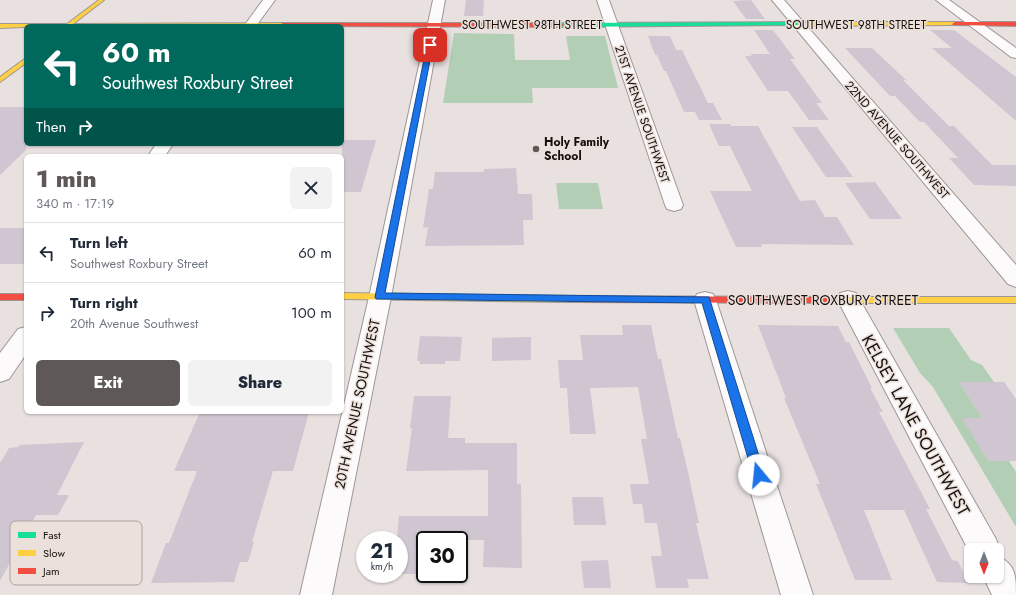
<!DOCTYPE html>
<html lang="en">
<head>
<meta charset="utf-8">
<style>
  :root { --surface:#fff; --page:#f2f2f3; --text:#1f2937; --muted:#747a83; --line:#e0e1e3; --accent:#5e5957 }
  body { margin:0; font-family:Jost,sans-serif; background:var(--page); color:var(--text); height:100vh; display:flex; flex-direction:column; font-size:15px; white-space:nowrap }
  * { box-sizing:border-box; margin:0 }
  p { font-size:13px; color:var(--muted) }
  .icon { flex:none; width:22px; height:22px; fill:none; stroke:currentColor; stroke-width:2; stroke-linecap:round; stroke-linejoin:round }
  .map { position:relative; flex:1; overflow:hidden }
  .drawer { position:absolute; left:24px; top:154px; width:320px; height:260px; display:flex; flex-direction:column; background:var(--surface); border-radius:6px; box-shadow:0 1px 3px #0004 }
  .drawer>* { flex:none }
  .top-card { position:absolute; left:24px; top:24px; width:320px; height:122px; border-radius:6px; box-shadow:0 1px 3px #0004; background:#00695c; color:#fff; overflow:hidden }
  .needle { width:26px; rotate:180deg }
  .buttons { position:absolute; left:964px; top:543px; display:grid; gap:8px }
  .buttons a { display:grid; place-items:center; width:40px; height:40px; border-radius:6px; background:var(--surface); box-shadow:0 1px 3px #0004; font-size:20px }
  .speed { position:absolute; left:356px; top:531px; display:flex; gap:8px; font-size:20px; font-weight:700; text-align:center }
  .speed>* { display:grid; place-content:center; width:52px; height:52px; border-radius:50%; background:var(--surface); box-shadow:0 1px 3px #0004; line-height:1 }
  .speed small { font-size:10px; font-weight:400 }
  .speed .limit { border:2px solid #111; border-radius:6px; background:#fff; color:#111 }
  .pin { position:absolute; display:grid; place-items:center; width:34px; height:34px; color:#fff; margin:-17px; border-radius:8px; box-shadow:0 2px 6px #0006 }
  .me { position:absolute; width:44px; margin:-22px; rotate:343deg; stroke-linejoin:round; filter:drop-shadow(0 0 3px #0008) }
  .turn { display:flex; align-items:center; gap:14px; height:84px; padding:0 12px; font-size:18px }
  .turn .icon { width:52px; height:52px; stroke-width:2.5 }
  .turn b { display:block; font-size:28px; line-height:34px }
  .then { display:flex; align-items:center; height:38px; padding:0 12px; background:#0003; gap:8px; font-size:15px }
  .round { display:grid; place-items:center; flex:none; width:42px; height:42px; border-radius:6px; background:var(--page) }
  .headline { display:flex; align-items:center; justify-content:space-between; height:68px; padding:0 12px }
  h1 { font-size:24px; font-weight:800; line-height:30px; color:var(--accent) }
  .primary-button { display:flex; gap:8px; margin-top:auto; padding:8px 12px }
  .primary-button a { flex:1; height:46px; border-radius:6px; background:var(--accent); color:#fff; font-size:16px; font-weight:800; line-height:46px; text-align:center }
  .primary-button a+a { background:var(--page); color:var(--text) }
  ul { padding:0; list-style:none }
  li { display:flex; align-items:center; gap:12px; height:60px; padding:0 12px; border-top:1px solid var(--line) }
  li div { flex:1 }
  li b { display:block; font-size:15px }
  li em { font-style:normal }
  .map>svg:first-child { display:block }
</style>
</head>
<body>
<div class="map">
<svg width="1016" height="595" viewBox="0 0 1016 595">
  <rect width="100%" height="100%" fill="#e8e1df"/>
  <path fill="#b2cfb6" d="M454,33L514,34L515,60H570L566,36H605L618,88H532L533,103H443Z
    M556,183H598L603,209H559Z
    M893,328H949L971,360L982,365L994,382L960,383L982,418H963L1009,461L1016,472V527L933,387L920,373Z"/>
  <path fill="#cfc6d1" d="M466,0H484L483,16H464Z
    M751,0L765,19H746L733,1Z
    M754,30H773L795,59H790L822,103H816L829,120H809L788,91H768L745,56H752L750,54H770Z
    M930,30H954L1016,77V121L932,48H952Z
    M648,36H670L676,50H682L708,103H713L722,120H699L695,112H684L666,71H664L657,55H655Z
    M845,48H872L906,80H903L949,126H954L992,165H1016V186L974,185L949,158H958L924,122H920L895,96H890Z
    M0,107H26V150L0,175Z
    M709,124H730L731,126H758L800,201L815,200L825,217H837L854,245L761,244L762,247H736L710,191H752L730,146H719Z
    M792,127H817L853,177H826Z
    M342,140H376L361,192H342Z
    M516,168L518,194H532L533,220H523L524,245L425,246L428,227L423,228L429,189H433L435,172H484V169Z
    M875,182L902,219H870L845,183Z
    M0,228H26V264H0Z
    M622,325H651L658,359H661L678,438H680L688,472L699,523H696L709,579H687L689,588H656L651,556H662L657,523H645L642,504H633L630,484H649L641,439H647L638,387L590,388L596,434H570L567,388H560L558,360H583L580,335H623Z
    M758,325L838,326L846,342H849L872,388H870L883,412H879L930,509H926L952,560L958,561L968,583L937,582L904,510H864L892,580H855L816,484H820L784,398H786Z
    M420,336L462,337L460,361H445V364H420V361H417Z
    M531,337V360L492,361V338Z
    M959,382H1004L1016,399V461H988L962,418H982Z
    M414,396H451L448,438H465V443H517V484H521L522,568L483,567L484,540H425V574H399V540H397L399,516H488V470L406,471L412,428H410Z
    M200,412H309L293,471H273L252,542H254L248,562H240L234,582L151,583L166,543H169L197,471H174Z
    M84,442L57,495H69L58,515H36L0,581V463L9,448L18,447L20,445Z
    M572,497H603L606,525H574Z
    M608,560L611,588H584L581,561Z"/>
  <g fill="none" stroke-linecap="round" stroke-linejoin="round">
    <g stroke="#9d9796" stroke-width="2">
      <path id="street" d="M263,0H275L256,26H244Z
        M433,0H445L391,297L332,595H300L369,297Z
        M597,0H609L683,205L681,209L674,211L667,209L665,205Z
        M772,0H784L1016,265V287L1008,284Z
        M936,0H949L1016,48V58L1011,57Z
        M156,144H173L165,156H148Z
        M848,291L856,293L996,539L1000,550L998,556C1016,565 1016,576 1016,595H992L983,576H997V550H971V555L837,299L840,293Z
        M705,292L713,294L716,300L813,595H781L694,300L697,294Z
        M26,327V354L9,379L0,382V353L18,329Z"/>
    </g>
    <g stroke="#9d9796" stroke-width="2">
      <path id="fast" d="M800,22L803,24L802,25L561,27L558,25L561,23Z"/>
    </g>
    <g stroke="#9d9796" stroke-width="2">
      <path id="slow" d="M99,0H104L73,24L283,23L286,25L26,26V27L0,28V24H67Z
        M955,22L958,24L957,25L800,26L797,24L800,22Z
        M26,58V63L0,82V77Z
        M342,293L570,296L575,299L570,302L342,299Z
        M830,297H1016V303H830L825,300Z"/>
    </g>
    <g stroke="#9d9796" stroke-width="2">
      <path id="jam" d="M955,22H1016V26L953,25L952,24Z
        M283,23H561L564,25L561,27L281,26V24Z
        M0,294H26V300H0Z
        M570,296L830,297L835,300L830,303L570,302L565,299Z"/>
    </g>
    <use href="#street" fill="#fcfafa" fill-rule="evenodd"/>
    <use href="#fast" fill="#16e098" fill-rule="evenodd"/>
    <use href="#slow" fill="#ffcf43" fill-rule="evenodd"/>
    <use href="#jam" fill="#f24e42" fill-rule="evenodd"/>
  </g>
  <path fill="#1a73e8" stroke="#114b97" d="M430,43L433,45L385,293L709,297L765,475L763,479L759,480L755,479L753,475L702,303L376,299L375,297L427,45Z"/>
  <circle fill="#5e5957" stroke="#ece0db" stroke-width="1.5" cx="536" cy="149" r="4"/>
  <g text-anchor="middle" stroke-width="3" stroke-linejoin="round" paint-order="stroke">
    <g font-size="12" fill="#14100e" stroke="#ece0db">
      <text x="532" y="29">SOUTHWEST 98TH STREET</text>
      <text x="856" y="29">SOUTHWEST 98TH STREET</text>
      <text transform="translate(642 114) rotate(71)" y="4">21ST AVENUE SOUTHWEST</text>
      <text transform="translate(897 140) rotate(49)" y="4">22ND AVENUE SOUTHWEST</text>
    </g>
    <g font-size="12" font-weight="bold" fill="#14100e" stroke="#ece0db" text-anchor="start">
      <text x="544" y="146">Holy Family<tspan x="544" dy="14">School</tspan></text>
    </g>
    <g font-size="14" fill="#14100e" stroke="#ece0db">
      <text x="823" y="305">SOUTHWEST ROXBURY STREET</text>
      <text transform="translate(357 404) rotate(-78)" y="5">20TH AVENUE SOUTHWEST</text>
    </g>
    <g font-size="17" fill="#14100e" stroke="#ece0db">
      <text transform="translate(916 425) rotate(61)" y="6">KELSEY LANE SOUTHWEST</text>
    </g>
  </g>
  <rect x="10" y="521" width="132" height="64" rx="6" fill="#ece0db" stroke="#aba29e" stroke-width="1"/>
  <rect x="18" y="532" width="18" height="6" fill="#16e098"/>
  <rect x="18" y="550" width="18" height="6" fill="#ffcf43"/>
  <rect x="18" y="568" width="18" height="6" fill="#f24e42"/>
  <g font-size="11" fill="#14100e">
    <text x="43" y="539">Fast</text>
    <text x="43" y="557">Slow</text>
    <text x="43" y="575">Jam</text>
  </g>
</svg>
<div class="buttons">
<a><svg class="needle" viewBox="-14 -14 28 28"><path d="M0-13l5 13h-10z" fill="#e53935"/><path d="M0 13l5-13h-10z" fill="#747a83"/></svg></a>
</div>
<div class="speed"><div>21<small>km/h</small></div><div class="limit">30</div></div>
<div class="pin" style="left:430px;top:45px;background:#d93025"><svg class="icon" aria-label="arrive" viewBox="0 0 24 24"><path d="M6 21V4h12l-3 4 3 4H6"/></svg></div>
<svg class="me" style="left:759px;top:475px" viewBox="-20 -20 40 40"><circle r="19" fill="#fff"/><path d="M0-13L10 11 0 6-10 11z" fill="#1a73e8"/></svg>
<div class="top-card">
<div class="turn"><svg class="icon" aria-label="left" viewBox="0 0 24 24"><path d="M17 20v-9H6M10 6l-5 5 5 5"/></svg><div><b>60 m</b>Southwest Roxbury Street</div></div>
<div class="then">Then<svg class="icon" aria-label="right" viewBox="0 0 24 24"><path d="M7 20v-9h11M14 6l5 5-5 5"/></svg></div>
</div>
<section class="drawer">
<div class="headline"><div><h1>1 min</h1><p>340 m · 17:19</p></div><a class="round"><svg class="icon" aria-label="close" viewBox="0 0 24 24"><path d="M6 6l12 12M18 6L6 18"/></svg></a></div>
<ul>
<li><svg class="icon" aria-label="left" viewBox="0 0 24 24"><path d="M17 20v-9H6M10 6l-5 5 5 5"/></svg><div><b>Turn left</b><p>Southwest Roxbury Street</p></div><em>60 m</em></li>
<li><svg class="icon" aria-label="right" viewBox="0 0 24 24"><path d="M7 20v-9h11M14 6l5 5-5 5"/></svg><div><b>Turn right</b><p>20th Avenue Southwest</p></div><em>100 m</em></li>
</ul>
<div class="primary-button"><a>Exit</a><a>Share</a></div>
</section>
</div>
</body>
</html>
